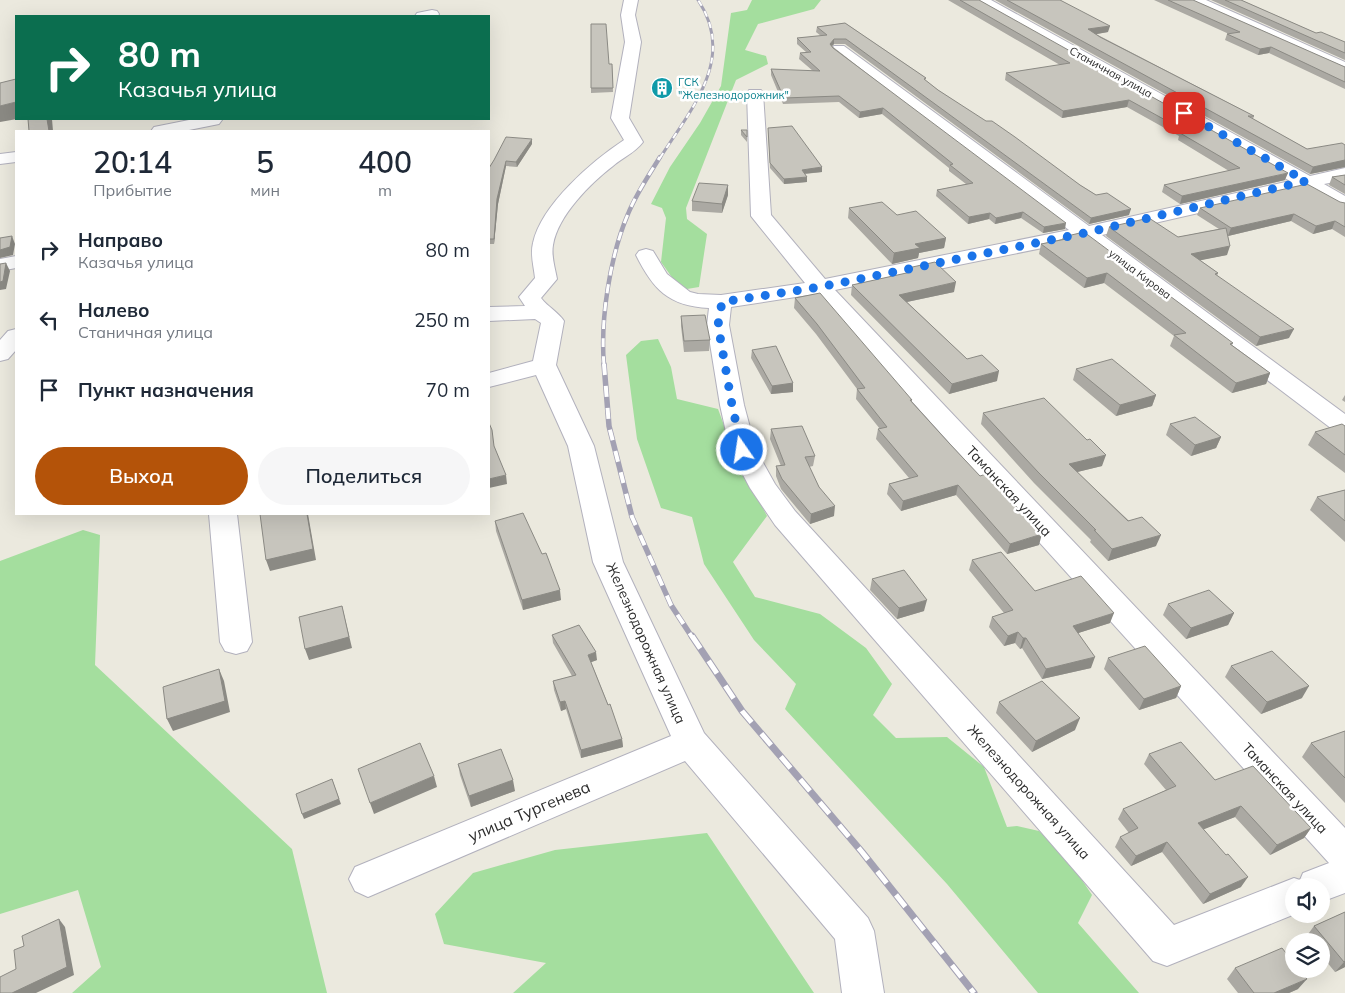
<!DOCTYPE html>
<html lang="ru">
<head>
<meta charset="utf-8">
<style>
  :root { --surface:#fff; --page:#f6f6f7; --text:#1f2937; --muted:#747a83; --accent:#b45309 }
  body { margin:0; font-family:Mulish,sans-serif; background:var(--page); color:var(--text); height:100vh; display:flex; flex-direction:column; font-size:19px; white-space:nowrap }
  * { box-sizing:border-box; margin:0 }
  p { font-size:16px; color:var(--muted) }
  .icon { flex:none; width:28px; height:28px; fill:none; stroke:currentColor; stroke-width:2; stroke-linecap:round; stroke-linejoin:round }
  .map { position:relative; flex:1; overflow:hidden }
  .drawer { position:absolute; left:15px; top:130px; width:475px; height:385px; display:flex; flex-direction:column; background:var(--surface); border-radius:0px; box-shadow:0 5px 20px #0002 }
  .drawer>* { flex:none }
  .banner { position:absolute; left:15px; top:15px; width:475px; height:105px; border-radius:0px; box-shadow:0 5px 20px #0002; background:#0b6e4f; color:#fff; overflow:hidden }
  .controls { position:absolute; left:1285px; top:878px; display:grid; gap:10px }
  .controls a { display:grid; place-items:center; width:45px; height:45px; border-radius:50%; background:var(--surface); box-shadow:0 5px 20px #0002; font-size:25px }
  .pin { position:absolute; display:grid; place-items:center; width:42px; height:42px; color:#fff; margin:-21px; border-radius:10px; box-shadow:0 2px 8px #0006 }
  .me { position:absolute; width:55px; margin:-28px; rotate:347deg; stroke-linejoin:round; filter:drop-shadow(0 0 4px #0008) }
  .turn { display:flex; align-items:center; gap:18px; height:105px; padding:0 20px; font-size:22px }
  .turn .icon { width:65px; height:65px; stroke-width:2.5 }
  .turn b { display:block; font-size:35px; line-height:42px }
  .eta { display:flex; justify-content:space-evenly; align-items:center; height:85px; text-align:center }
  .eta b { font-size:30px; font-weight:600; line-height:35px }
  .cta { display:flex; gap:10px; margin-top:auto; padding:10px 20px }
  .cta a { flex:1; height:58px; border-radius:30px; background:var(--accent); color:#fff; font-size:20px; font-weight:600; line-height:58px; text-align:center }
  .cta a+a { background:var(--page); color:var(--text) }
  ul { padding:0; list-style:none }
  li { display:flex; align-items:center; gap:15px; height:70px; padding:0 20px }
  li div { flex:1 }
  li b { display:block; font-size:19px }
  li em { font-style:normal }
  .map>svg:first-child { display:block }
</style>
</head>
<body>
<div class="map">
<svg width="1345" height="993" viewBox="0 0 1345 993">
  <rect width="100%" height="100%" fill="#ebe9de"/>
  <path fill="#a4de9e" d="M752,0H821L814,9L758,24L745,50L766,56L768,64L736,80L686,208L687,219L707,234L699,287L681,290L661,262L666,218L662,208L651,204L670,167L700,123L721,86L731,13L747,10Z
    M658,339L671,367L677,399L718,409L735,455L767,516L733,562L755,597L820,614L866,648L892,684L873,715L896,738L947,737L984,767L1007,827L1017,826L1039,831L1068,859L1092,895L1078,923L1139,993H1038L947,884L785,709L796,684L754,640L704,564L692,517L661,508L637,439L626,355L641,341Z
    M83,530L100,535L95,665L292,849L327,993H72L101,967L78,890L0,914V561Z
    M707,833L814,993H513L546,963L444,944L435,914L473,873L555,850Z"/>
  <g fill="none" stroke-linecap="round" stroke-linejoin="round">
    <g stroke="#b2b1bd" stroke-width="2">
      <path id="minor" d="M624,0H638L635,15L641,42L629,118L643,142C636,152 622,158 613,166C591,183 558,215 553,245C551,256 555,268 557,279L541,298C548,307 558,312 564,321L556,365L594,446L623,562L704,733L868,918L874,931L884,993H842L835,939L685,761L368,897L355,891L349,879L355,867L671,736L593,562L568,446L536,375L489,387V373L533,361L541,323L535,319L489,321V307L525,306L519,297L535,278C534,267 530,255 533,243C541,205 592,161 624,140L611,118L625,42L621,15Z
        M974,0H991L1310,176L1345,168V180L1324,184L1345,196V210L1338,208L1304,189L1102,235L1345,414V434L1336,432L1082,240L835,290L1345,828V893L1321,902V886H1294V914H1295L1167,966L1153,961L775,525L750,488L730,450L720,405L707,325L709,308C668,306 653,289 636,255L639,251L646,249L653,251L667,274L690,292L698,294L721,295L805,283L751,216L747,93L749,90H761L763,93L771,215L825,279L1069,230L834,52L831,49L834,46H844L1089,226L1290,181L976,3ZM815,294L1329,863L1303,873L1300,880L1294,878L1174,925L795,511L775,484L756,450L744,405L729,325L731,307Z
        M1188,0H1206L1345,62V73L1190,3Z
        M432,10L437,11L439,14L438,16H415L417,13Z
        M194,119L222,120L219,124L184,131H151L154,127Z
        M16,152V162L0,164V154Z
        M16,256V268L0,271V259Z
        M16,329V350L8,359L0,361V340L8,331Z
        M209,514H237L252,642L247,651L236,654L225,651L220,642Z"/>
    </g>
    <use href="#minor" fill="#fff" fill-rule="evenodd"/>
    <g stroke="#a3a1b3" stroke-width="3">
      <path id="rail-far3" d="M660,158C691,109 737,58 698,0"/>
    </g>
    <g stroke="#a3a1b3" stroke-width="4.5">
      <path id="rail-far2" d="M604,365C600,320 610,256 628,214C636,194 649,175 660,157"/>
    </g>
    <g stroke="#a3a1b3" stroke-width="5.5">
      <path id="rail-far1" d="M604,364L609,426L632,517L671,605L692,637"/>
    </g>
    <g stroke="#a3a1b3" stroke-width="7">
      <path id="rail" d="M692,636L742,711L862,852L974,993"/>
    </g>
    <use href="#rail-far3" stroke="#fff" stroke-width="2" stroke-dasharray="6" stroke-linecap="butt"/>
    <use href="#rail-far2" stroke="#fff" stroke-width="3" stroke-dasharray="9" stroke-linecap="butt"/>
    <use href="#rail-far1" stroke="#fff" stroke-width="4" stroke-dasharray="11" stroke-linecap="butt"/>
    <use href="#rail" stroke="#fff" stroke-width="5" stroke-dasharray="15" stroke-linecap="butt"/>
  </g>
  <path fill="#aba9a3" d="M948,0H979L1285,180L1180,204L1162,192L1164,185L1229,171L1178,140L1179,136L1127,107L1062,118L1005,80L1006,73L1060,65Z
    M995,0H1060L1108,32L1096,34L1254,116L1253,119L1307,149L1345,145V167L1310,174Z
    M1154,0H1192L1345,67V89L1269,53L1258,55L1225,40L1227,34H1229Z
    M1211,0H1241L1316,33L1345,42V60Z
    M845,23L926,78L925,80L938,90L1080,185L1129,215L1089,224L845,44H834L832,46L1065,229L1043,233L1021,218L995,224L989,219L968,224L936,196L937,190L966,184L949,171V168L882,114L859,118L839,102L783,104L771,75V69L813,71L799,59L800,53L806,52L797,44V38L821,36L816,32L817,27Z
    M591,24L609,64H612L613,92L591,93Z
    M768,128L822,172L805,174L807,177V182L784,184L770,168Z
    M741,130H747V142L741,135Z
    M532,144L517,167L506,166L498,204L494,244H489V168Z
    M1345,175V194L1329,185L1332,177Z
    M728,185V195L722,213L692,211V201Z
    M1340,202L1345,203V237L1332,229L1313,234L1291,221L1228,236L1227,255L1200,260L1218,273L1217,276L1289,338L1256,346L1106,236L1109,227L1178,237L1219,229L1197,215L1200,208Z
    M849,208L897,215L946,238L944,248L919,253L918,258L892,264L848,218Z
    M1063,237L1233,343L1232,345L1270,373L1266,384L1232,393L1170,346L1174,336L1104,283L1084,288L1039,254L1041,244L1062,239Z
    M908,268L954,292L907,302L967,359L997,381L949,394L851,295L852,285L907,273Z
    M795,298L912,400V402L1039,545L1007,554L956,495L901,511L887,494L889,484L909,478L876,439L878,429H880L856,399L857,389L816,334L794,308Z
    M681,316L710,340L709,351L684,352L681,326Z
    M752,350L793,383V392L771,394L751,358Z
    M1076,369L1156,395L1152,406L1116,416L1073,380Z
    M1345,395V402L1342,400Z
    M983,413L1102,466L1077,472L1156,546L1108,561L1090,542L1091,540L1034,483L981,424Z
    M1170,424L1221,437L1216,448L1191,456L1166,435Z
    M1345,426V473L1308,445L1315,432Z
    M771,429L815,456L813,466L809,467L834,516L810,524L781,489L776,476V466H781L770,439Z
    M1345,490V542L1310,510L1317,497Z
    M495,521L542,554L561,600L523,610L496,531Z
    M972,560L1035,591L1110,623L1078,633L1091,668L1042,679L1022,648L1020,649L1015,643L1004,646L989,627L992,617L1004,613L969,570Z
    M872,579L924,611L897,619L870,590Z
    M1168,604L1234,613L1228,625L1186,639L1163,615Z
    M552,635L597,660L591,662L622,739L623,747L581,758L566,709L561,711L554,690L553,681L572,676L553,643Z
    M1108,658L1181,686L1176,698L1139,710L1104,669Z
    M1231,666L1302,698L1261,714L1225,677Z
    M999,702L1075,730L1032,752L996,713Z
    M1345,731V803L1302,757L1311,743Z
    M1149,754L1215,780L1311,828L1304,838L1270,855L1235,817L1203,829L1241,887L1203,904L1162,852L1131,866L1115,847L1120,837L1129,833L1118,819L1123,809L1166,790L1144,764Z
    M458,764L515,791L471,807L460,775Z
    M1345,912V967L1335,972L1321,955V941H1310L1306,937L1314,926Z
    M1235,968L1298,989L1289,993H1238L1227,979Z"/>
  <path fill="#8b8a84" d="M1110,26L1108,32L1086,36L1088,29Z
    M834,39V44L829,49L830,44Z
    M1271,47L1269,53L1258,55L1260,49Z
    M1129,100L1127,107L1062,118L1063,111Z
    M16,102V119H17L0,122V106Z
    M883,108L882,114L859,118L860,112Z
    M47,119H52L53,131H46Z
    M532,139V144L517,167L516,162Z
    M1345,160V167L1310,174L1313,167Z
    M506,161V166L498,204L494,244V239L497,199Z
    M822,167V172L801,174L802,170Z
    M1288,173L1285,180L1180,204L1182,196Z
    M807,177V182L784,184V179Z
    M728,185V195L722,213V204Z
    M1131,209L1129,215L1089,224L1091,218Z
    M1023,212L1021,218L995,224L996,218Z
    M990,213L989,219L968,224L969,217Z
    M1294,214L1291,221L1228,236L1231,228Z
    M1335,221L1332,229L1313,234L1316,226Z
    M1066,223L1065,229L1043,233L1044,227Z
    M12,236L15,244L13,255L0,258V250Z
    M946,238L944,248L919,253L918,258L892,264L894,253L915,244Z
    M1230,246L1227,255L1187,263L1191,254Z
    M6,263L10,271L6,289L0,290V282Z
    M1107,273L1104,283L1084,288L1087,278Z
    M489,276L490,284L489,293Z
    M956,282L954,292L897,304L899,295Z
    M1294,329L1289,338L1256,346L1260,337Z
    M999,371L997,381L949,394L952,384Z
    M1270,373L1266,384L1232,393L1236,383Z
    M793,383V392L771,394L772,386Z
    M1156,395L1152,406L1116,416L1120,405Z
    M1221,437L1216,448L1191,456L1195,445Z
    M1106,455L1102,466L1065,475L1069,464Z
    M506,475L507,484L489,488V479Z
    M958,485L956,495L901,511L903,501Z
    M835,506L834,516L810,524L811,514Z
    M307,514H308L316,560L270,571L266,560Z
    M1042,534L1039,545L1007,554L1010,544Z
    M1161,535L1156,546L1108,561L1112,549Z
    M560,590L561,600L523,610L522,600Z
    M927,600L924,611L897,619L899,608Z
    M342,606L352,648L309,660L305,649Z
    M1114,613L1110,623L1069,636L1073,626Z
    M1234,613L1228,625L1186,639L1191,628Z
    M1018,632L1015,643L1004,646L1008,636Z
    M1023,638H1026L1022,648L1020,649Z
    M596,652L597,660L589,663L588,655Z
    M1095,657L1091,668L1042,679L1046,669Z
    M219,669L224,681L230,712L173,731L167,719Z
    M1181,686L1176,698L1139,710L1144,699Z
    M1309,686L1302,698L1261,714L1267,702Z
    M565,701L566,709L561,711L560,702Z
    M1080,718L1075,730L1032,752L1036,741Z
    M622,739L623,747L581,758V750Z
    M434,776L437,787L374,814L370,803Z
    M332,779L341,804L304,819L302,814Z
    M513,780L515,791L471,807L469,796Z
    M1241,806L1235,817L1192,834L1198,823Z
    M1311,828L1304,838L1270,855L1277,845Z
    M1167,842L1162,852L1131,866L1136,856Z
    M1248,877L1241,887L1203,904L1210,894Z
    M59,919L65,927L74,975L36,993H12Z
    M1345,961V967L1335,972L1344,962Z
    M1307,979L1298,989L1289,993H1274Z"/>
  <path fill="#c7c5bd" stroke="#8b8a84" d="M960,0H979L1288,173L1182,196L1164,185L1240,168L1180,133L1187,132L1129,100L1063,111L1006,73L1070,63Z
    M1007,0H1060L1110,26L1088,29L1100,37L1254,116H1248L1307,149L1342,143L1345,145V160L1313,167Z
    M1168,0H1193L1345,67V82L1271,47L1260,49L1227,34L1240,32Z
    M1225,0H1241L1316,33L1321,32L1345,42V53Z
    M845,23L926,78L924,79L938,90L986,121H992L1015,137L1080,185L1096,195L1107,193L1131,209L1091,218L846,39H834L830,44L833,48L1066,223L1044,227L1023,212L996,218L990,213L969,217L937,190L973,183L950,165L953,164L883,108L860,112L839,96L784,98L771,69L820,71L800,53L811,52L797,38L827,35L817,27Z
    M591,24H606L609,64H612L613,88H591Z
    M16,79V102L0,106V83Z
    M28,119H47L49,131H29Z
    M792,126L822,167L802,170L807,177L784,179L770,163L768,128Z
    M741,130H747V137Z
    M506,137L532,139L516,162L506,161L497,199L494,239H489V168L494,160Z
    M1345,175V185L1332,177Z
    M699,183L728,185L722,204L692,201Z
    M1307,184L1340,202L1345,203V227L1335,221L1316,226L1294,214L1231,228L1200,208Z
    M882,202L897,215L916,211L946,238L915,244L920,248L894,253L849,208Z
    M1149,218L1178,237L1226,228L1230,246L1191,254L1218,273L1215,274L1294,329L1260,337L1109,227Z
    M1084,232L1233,343L1230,344L1270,373L1236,383L1174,335L1186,333L1107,273L1087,278L1041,244L1066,239L1063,237Z
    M12,236L10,247L0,250V238Z
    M935,262L956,282L899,295L967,359L982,355L999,371L952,384L852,285L911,272L908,268Z
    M6,263L3,281L0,282V264Z
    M820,293L912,400H910L949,443L980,476L986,474L1042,534L1010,544L958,485L903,501L889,484L918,476L878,429L887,427L857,389L865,388L817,324L795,298Z
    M705,315L710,340L684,341L681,316Z
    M776,346L793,383L772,386L752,350Z
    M1112,359L1156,395L1120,405L1076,369Z
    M1044,398L1087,440L1090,439L1106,455L1069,464L1128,521L1142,517L1161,535L1112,549L1094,530H1096L1038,472L983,413Z
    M1195,417L1221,437L1195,445L1170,424Z
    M489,423L492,430L494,446L506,475L489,479Z
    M1342,424L1345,426V455L1315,432Z
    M802,426L815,456L805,457L819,487L835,506L811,514L782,479L776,466L785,465L771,429Z
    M1345,490V521L1317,497Z
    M523,513L542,554L546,553L560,590L522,600L495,521Z
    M260,514H307L313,549L266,560Z
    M1001,552L1035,591L1081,576L1114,613L1073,626L1095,657L1046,669L1026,638H1023L1018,632L1008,636L992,617L1013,610L972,560Z
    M904,570L927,600L899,608L872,579Z
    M1209,590L1234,613L1191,628L1168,604Z
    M342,606L349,637L305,649L299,617Z
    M579,625L596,652L588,655L608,705L610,704L622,739L581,750L565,701L560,702L553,681L576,675L552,635Z
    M1145,646L1181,686L1144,699L1108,658Z
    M1272,651L1309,686L1267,702L1231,666Z
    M219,669L225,701L167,719L163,687Z
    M1042,681L1080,718L1036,741L999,702Z
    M1345,731V778L1311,743Z
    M1181,742L1215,780L1253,766L1311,828L1277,845L1241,806L1198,823L1226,855L1228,854L1248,877L1210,894L1167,842L1136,856L1120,837L1138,828L1123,809L1176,786L1149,754Z
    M420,743L434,776L370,803L358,769Z
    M501,749L513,780L469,796L458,764Z
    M332,779L339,799L302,814L296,794Z
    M1345,912V961L1344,962L1314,926Z
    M59,919L67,967L12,993H0V977L16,969L14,950L24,946L22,936Z
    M1282,948L1294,963V969H1298L1307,979L1274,993H1254L1235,968Z"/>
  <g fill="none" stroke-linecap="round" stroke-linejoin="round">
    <path stroke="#1a73e8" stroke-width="9" stroke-dasharray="0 16.2" d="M742,450L732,405L718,325L722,302L820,287L1085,233L1306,181L1184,113"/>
  </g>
  <defs>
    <g id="building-disc" transform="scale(1.125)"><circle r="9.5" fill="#0f9aa8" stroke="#fff"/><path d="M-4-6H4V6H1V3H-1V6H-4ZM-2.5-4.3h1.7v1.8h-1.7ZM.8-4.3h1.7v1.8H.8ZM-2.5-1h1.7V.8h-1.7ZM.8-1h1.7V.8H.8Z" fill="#fff"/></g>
  </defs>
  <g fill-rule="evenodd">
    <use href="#building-disc" x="662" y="88"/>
  </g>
  <g text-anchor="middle" stroke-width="5" stroke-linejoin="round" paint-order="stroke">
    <g font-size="11" fill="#2b2b2b" stroke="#fff">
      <text transform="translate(1111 72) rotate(29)" y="4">Станичная улица</text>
      <text transform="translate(1140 274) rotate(37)" y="4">улица Кирова</text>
    </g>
    <g font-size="11" fill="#0d838f" stroke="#fff" text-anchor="start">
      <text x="678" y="86">ГСК<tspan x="678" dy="13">"Железнодорожник"</tspan></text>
    </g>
    <g font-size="14" fill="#2b2b2b" stroke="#fff">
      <text transform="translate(1009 491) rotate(47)" y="5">Таманская улица</text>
      <text transform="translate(646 643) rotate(66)" y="5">Железнодорожная улица</text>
      <text transform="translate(1285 788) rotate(47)" y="5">Таманская улица</text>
      <text transform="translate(1029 792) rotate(48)" y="5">Железнодорожная улица</text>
    </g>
    <g font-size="16" fill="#2b2b2b" stroke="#fff">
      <text transform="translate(529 811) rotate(-23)" y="6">улица Тургенева</text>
    </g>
  </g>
</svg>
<div class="controls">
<a><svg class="icon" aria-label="sound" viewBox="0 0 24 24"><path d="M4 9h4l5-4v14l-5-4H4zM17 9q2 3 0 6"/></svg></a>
<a><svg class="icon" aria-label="layers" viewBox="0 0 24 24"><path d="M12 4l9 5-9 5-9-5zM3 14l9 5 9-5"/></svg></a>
</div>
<div class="pin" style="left:1184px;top:113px;background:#d93025"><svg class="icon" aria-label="arrive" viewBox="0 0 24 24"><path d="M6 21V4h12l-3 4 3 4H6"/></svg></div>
<svg class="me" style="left:742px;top:450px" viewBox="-20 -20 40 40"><circle r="17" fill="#1a73e8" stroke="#fff" stroke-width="3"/><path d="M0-11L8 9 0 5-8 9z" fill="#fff"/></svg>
<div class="banner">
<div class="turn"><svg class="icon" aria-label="right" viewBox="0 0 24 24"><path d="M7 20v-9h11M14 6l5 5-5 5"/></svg><div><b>80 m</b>Казачья улица</div></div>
</div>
<section class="drawer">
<div class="eta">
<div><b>20:14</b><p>Прибытие</p></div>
<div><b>5</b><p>мин</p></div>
<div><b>400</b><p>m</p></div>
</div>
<ul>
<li><svg class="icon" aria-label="right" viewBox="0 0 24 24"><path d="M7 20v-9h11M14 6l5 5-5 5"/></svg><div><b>Направо</b><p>Казачья улица</p></div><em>80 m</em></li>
<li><svg class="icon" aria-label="left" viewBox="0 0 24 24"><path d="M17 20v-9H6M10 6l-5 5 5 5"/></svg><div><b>Налево</b><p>Станичная улица</p></div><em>250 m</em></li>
<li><svg class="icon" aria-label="arrive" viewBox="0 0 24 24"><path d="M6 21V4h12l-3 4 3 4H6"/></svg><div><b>Пункт назначения</b></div><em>70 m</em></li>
</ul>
<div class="cta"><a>Выход</a><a>Поделиться</a></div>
</section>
</div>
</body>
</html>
